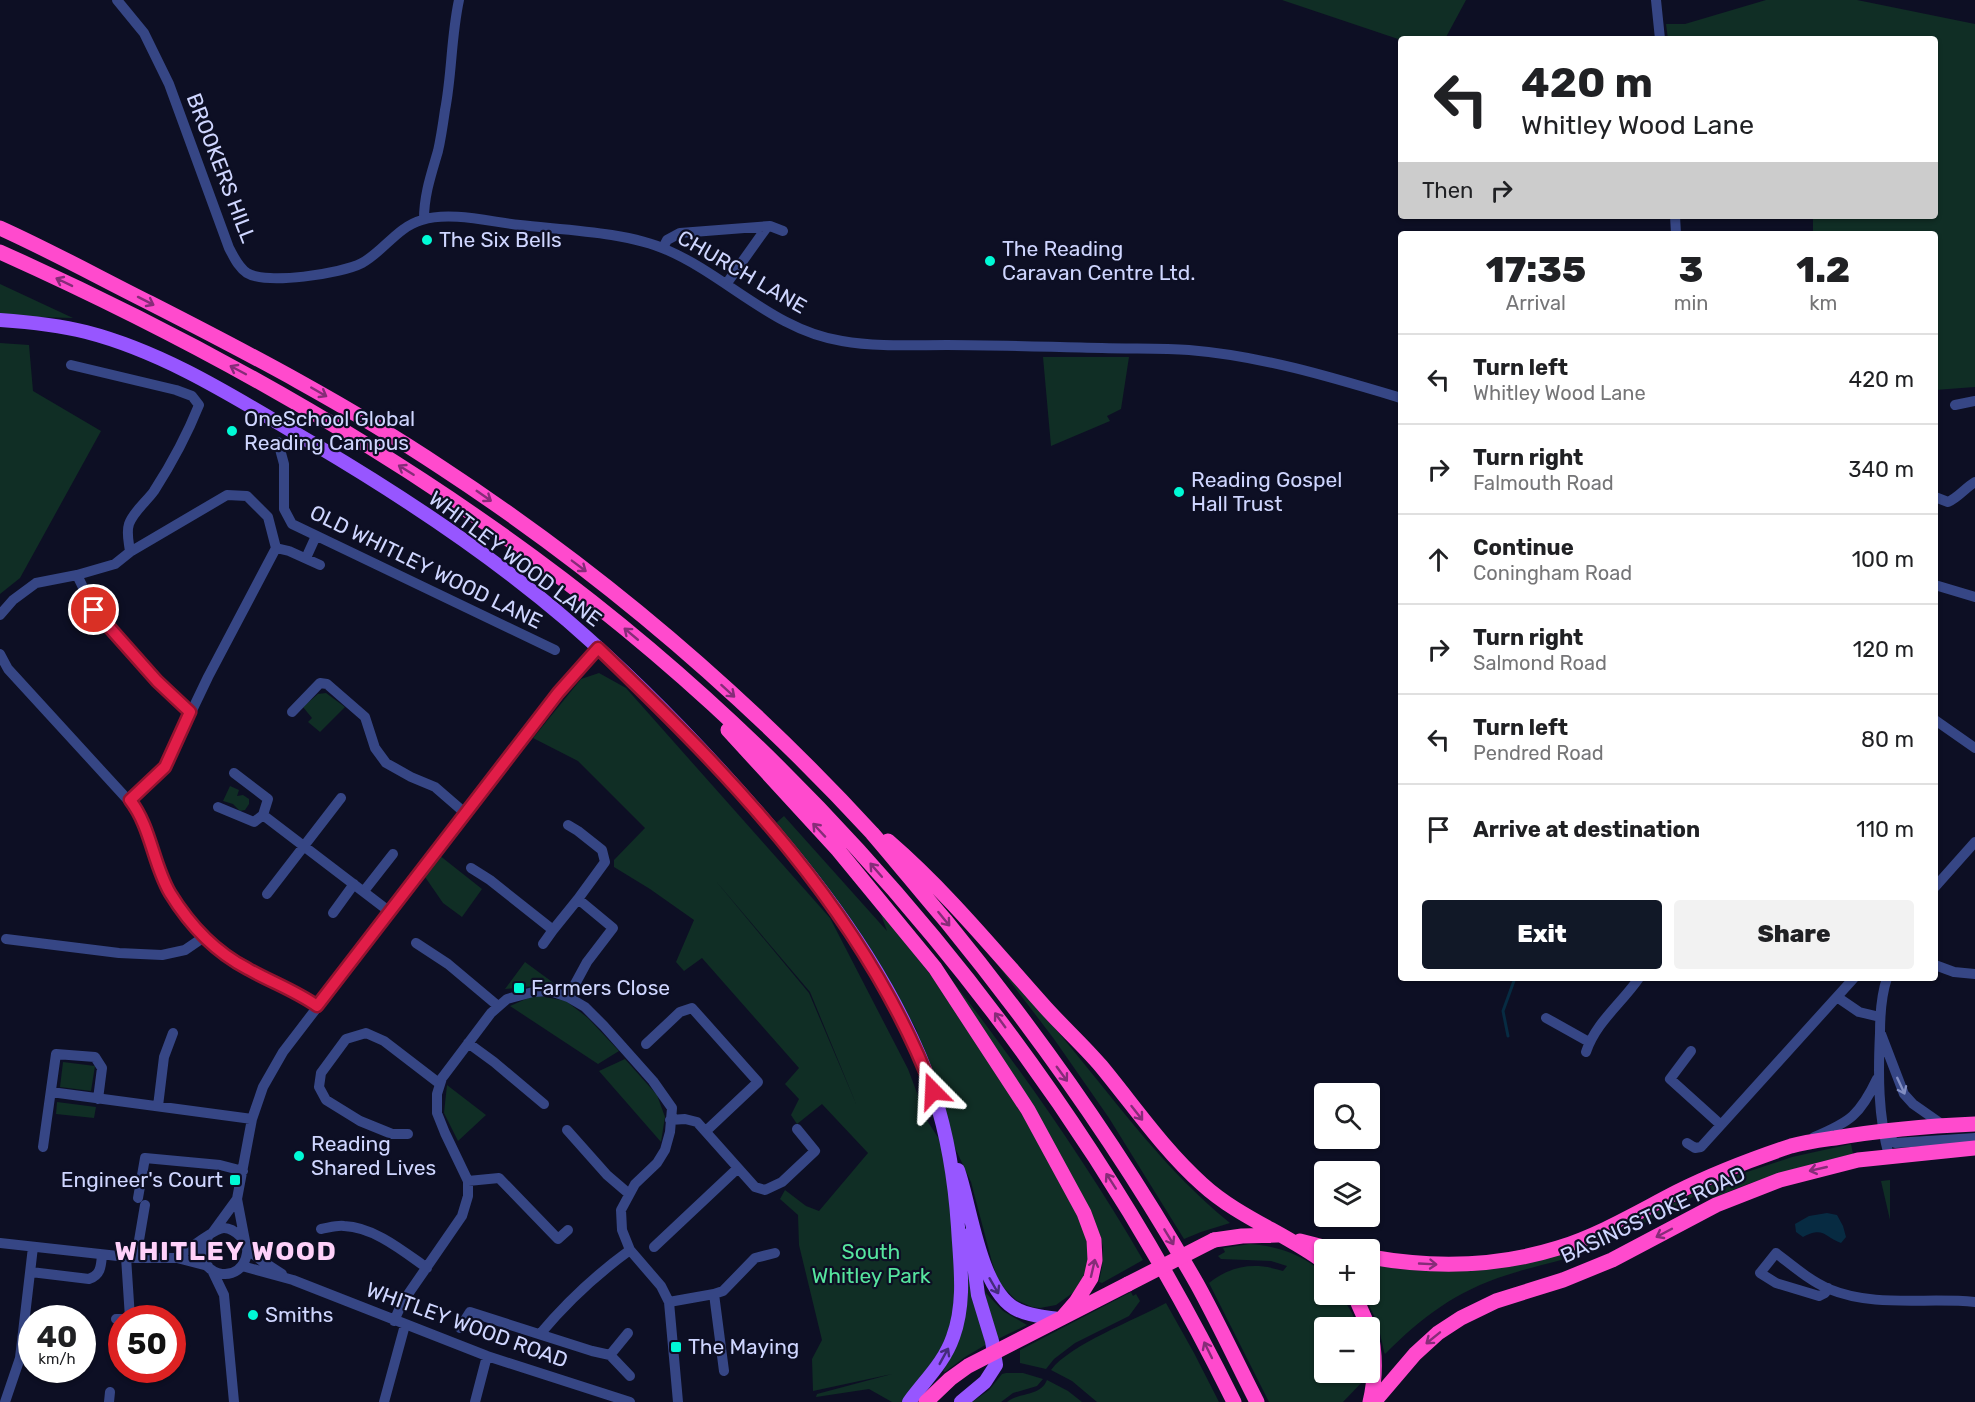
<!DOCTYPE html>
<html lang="en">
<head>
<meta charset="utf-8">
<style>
  :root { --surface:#fff; --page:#f2f2f2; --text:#202124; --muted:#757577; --line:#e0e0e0; --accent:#111827 }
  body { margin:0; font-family:Rubik,sans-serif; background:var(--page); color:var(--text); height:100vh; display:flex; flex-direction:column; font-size:22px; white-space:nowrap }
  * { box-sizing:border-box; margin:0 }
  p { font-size:20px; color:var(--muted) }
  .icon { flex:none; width:33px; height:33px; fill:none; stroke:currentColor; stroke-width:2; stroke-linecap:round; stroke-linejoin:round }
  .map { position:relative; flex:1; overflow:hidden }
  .details { position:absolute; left:1398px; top:231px; width:540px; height:750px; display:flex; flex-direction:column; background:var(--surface); border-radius:6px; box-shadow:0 2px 4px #0004 }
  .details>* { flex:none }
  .top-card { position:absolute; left:1398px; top:36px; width:540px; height:183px; border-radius:6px; box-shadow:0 2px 4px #0004; background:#fff; color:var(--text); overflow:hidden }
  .fabs { position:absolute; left:1314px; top:1083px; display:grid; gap:12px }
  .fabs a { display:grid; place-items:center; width:66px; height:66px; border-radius:6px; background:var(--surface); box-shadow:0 2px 4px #0004; font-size:30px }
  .speed { position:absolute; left:18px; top:1305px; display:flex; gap:12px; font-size:30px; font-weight:700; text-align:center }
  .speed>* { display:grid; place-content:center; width:78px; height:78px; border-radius:50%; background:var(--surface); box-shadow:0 2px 4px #0004; line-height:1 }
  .speed small { font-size:15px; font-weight:400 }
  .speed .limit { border:9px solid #d22; background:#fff; color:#111 }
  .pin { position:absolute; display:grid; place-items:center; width:51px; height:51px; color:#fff; margin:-26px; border:3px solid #fff; border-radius:50%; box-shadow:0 2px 6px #0007 }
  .me { position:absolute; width:66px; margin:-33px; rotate:339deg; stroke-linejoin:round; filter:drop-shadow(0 0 4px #0008) }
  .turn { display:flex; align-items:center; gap:21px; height:126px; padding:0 24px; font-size:27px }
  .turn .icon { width:78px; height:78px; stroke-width:2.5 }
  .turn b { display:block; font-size:42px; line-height:51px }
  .then { display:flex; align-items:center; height:57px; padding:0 24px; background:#0003; gap:12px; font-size:22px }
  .eta { display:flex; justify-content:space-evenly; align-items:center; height:102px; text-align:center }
  .eta b { font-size:36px; font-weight:800; line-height:42px }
  .action { display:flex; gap:12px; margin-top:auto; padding:12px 24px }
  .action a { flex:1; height:69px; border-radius:6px; background:var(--accent); color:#fff; font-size:24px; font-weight:800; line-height:69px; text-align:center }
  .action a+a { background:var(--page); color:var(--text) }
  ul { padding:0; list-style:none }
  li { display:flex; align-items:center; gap:18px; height:90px; padding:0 24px; border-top:2px solid var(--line) }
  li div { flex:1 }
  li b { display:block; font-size:22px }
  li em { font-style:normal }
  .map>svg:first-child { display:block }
</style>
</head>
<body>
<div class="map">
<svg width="1975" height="1402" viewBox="0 0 1975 1402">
  <rect width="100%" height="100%" fill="#0d0f24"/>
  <path fill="#102e25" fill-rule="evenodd" d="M1282,0H1466L1445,39L1401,40Z
    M1766,0H1857L1975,24V387L1935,390V234H1813V216H1935V39H1668L1666,24H1685Z
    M0,284L73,318L0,316Z
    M0,343L29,345L33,391L101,431L20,578L0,594Z
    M1043,357H1129L1121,409L1107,416L1110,421L1051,446Z
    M599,673L626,688L830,918L908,1069L928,1122L941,1142L949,1176L957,1281L952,1333L904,1402H892L869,1389L816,1397L817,1394L892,1374L813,1391L812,1359L822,1340L799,1245L798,1215L780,1199L785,1190L806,1206L819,1211L868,1153L822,1104L797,1124L791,1115L799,1099L785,1084L799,1068L702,958L684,971L676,962L694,920L650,889L614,867V860L645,828L578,761L533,738L581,679ZM715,880L810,992L857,1106L809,993Z
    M326,693L345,707L320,732L308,722L312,718L303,707L318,694Z
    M230,786L239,790L237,796L243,795L249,799V804L245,810L240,811L233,804L223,801Z
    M784,816L887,931L879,909L933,978L991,1063L1078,1208L1090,1249L1086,1272L1074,1292L1056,1305L1040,1308L1032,1307L1016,1300L1002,1286L997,1277L992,1262L971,1182L955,1148L939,1091L916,1029L888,979L848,917L776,823Z
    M439,855L482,889L462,917L443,903L423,874Z
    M990,955L1000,964C1023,991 1046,1017 1068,1044C1121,1108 1165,1170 1230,1223L1201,1232L1184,1239L1109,1118L1054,1039Z
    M525,962L555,984L505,989Z
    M948,975C1019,1067 1085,1160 1143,1260L1102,1283L1099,1282L1102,1267L1103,1247L1100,1235L1089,1210L1011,1071L949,980Z
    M535,995L566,1001L588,1018L619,1051L598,1064L510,1006Z
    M625,1059L657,1095L665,1117L661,1142L599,1071Z
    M63,1062L95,1066L91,1091L60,1087Z
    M447,1085L486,1115L458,1141L444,1113Z
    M57,1102L96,1107L94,1118L56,1114Z
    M1851,1144L1853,1154C1805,1165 1759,1178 1714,1198L1703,1194L1693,1197C1657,1214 1624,1237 1587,1251C1561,1262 1533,1266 1507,1275C1456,1291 1422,1317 1385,1354L1384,1352L1378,1324L1364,1295L1370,1294V1264L1400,1269L1437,1271L1491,1269L1605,1237L1698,1191L1735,1176L1792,1157Z
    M1890,1180V1220L1881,1181Z
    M1250,1244C1278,1246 1304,1255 1324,1274V1294L1341,1295L1352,1313L1358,1327L1324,1328V1372L1365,1373V1379L1343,1402H1269L1209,1283C1232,1265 1255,1262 1283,1271L1287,1266L1271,1261L1221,1259L1218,1256L1225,1252L1223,1248Z
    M965,1255L987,1344L965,1357L945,1372L943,1371L955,1349Z
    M984,1291L1003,1311L1027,1325L998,1339Z
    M1131,1292L1133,1296L1136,1294L1140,1301L1129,1316L1075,1343L1054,1359L1046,1369L1020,1363V1350Z
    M1166,1303L1194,1353L1219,1402H1097L1072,1381L1051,1370C1069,1345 1137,1319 1166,1303Z
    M1006,1373H1023L1043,1379L1037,1386L1013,1393L1001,1402H972L989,1390L1002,1374Z
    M1047,1380L1068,1391L1082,1402H1007C1019,1392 1040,1397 1047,1380Z"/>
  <path fill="#072b42" d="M1827,1213L1837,1215L1843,1226L1846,1237L1841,1243C1824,1237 1824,1226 1803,1237L1796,1232L1795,1224L1809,1216Z"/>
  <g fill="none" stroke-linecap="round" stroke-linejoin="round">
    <path stroke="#072b42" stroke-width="3" d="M1508,1036L1503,1011L1515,978"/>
    <path stroke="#364685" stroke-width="10" d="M117,0L144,33L169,84L229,248C234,257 238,267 247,273C266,285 341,274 362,263C384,251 397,227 422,220C450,211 491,222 520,225C564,230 628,232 667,250C727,276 775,331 842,341C876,347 912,345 947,345C999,345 1051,347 1102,348C1131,349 1161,348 1189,350C1262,356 1331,377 1401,398
      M1656,0L1660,39
      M1675,216L1676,234
      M424,219C424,195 431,175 438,151C441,138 443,124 445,110C452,74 451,37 459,0
      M663,248L667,240L680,233L770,226L783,231
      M727,283L767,227
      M71,365L176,390L192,396L199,405C187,435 172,463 154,491C147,501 133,512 129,524C126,533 129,542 130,552
      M1955,405L1975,401
      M278,442L284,464V509L292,524L555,650
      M1935,497L1948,502C1959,497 1965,488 1975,482
      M276,548L289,551L320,565
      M306,558L316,536
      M77,575L94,610L157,681L190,712
      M1935,585L1975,597
      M0,615L13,600L36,583L77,575L115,564L130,552L227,495L247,496L268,517L276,548
      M0,654L8,669L139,812L169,890L187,919L204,937L229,958L317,1006
      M292,712L320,683L327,684L365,717L375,748L386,763L411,777L435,787L465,813
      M1935,720L1975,748
      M234,773L268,799L263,815L390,912
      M130,800L165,767L208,677L276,548
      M218,807L254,822L263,815
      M568,825L578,831L602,850L605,862L578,899
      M471,868L490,880L553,930
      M1935,887L1975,842
      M364,891L393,854
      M267,894L341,798
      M333,913L354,884
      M6,939L119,953L162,955L185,950L204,937
      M416,943L448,964L498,1006
      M543,944L553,930L578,899L613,928L587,962L568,997
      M1935,965L1954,972L1975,974
      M1887,978C1881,996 1880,1014 1880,1033C1878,1075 1878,1115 1889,1156
      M1837,997L1859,1012L1880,1017
      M1546,1018L1589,1042
      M1881,1034L1904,1094L1913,1104L1943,1125
      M468,1043L494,1062L544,1104
      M646,1044L680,1012L692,1008L758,1082L706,1131
      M1691,1051L1670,1079L1721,1125
      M1586,1052C1596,1022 1622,1003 1639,978
      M51,1092L252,1119
      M158,1106L164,1057L173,1033
      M670,1120L685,1119L697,1122L755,1187L765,1190L782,1182L815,1151L797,1129
      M567,1130L607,1175L628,1193
      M1883,1131L1895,1143L1975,1138
      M408,1134H392L360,1121L326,1100L319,1087L321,1073L346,1039L366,1033L384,1041L440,1084
      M1814,1137C1850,1122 1860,1115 1877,1079
      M1687,1143L1695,1148L1701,1147L1854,978
      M43,1147L56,1054L95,1057L102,1068L98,1099
      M468,1181L499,1178L558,1239L568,1230
      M138,1198L145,1158L220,1165L243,1171
      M321,1229C328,1228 337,1225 344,1226C374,1227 403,1251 427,1268
      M213,1232L237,1199
      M245,1241L237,1199L252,1119L263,1087L283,1052L558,693L598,648
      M0,1243L136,1258H177L208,1266
      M654,1247L738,1168
      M247,1249L262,1261L282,1274
      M126,1257L130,1318
      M136,1258L145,1205
      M177,1258C186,1251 215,1228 224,1228C231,1228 236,1232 241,1237C245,1242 248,1246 247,1253C242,1285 200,1278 202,1249C203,1245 206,1240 208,1237
      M242,1266L293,1280L487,1356L630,1402
      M212,1270L224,1295L234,1402
      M31,1272L89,1279C101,1275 101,1266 102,1255
      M1828,1288L1825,1293L1819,1296L1776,1283L1760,1273L1776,1253C1793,1266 1810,1281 1829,1289C1875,1308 1927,1297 1975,1302
      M669,1302L714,1294
      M116,1319H122
      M394,1321L402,1303L462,1216L468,1196V1181L445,1133L437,1113V1094L442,1078L491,1013L507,999L533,992L550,991L568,997L585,1007L604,1026L653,1081L672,1108L670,1132L665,1150L657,1163L635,1184L621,1210L622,1230L630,1250L661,1286L669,1302L678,1402
      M460,1328L470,1312L592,1351L610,1355L630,1376
      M540,1334C566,1303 597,1274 630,1250
      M610,1355L628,1333
      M724,1371L714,1294L723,1291L755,1258L775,1253
      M5,1402L20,1358L33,1247
      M109,1402L110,1392
      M384,1402L405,1325
      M475,1402L487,1356"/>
    <path stroke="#9756ff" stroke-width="14" d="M0,320C29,322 58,325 86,332C168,353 242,402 314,444C402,496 490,554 568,621C641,684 712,758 774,831C840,909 901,996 934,1094C948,1137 955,1182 958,1227C960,1263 966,1302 953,1337C944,1363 925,1380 909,1402
      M958,1170C971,1207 980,1293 1018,1310C1030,1316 1045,1317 1058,1319
      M961,1402L985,1382L996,1365L992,1341L978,1295L970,1234"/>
    <path stroke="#ff4acd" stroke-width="15" d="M0,228C51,251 100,278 150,303C250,354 349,406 442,468C599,571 745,695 872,833C897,862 921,892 946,921C1039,1035 1124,1156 1197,1284C1218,1322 1237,1363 1257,1402
      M0,252C187,336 367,435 533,557C831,776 1070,1070 1234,1402
      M728,730L838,850L935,968L1028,1110L1084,1213L1094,1240L1095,1260L1091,1278L1076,1302L1063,1317
      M888,841C946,891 994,950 1045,1007C1063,1027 1083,1045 1101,1066C1134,1106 1163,1149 1202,1184C1238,1217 1285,1233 1324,1262
      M1214,1240L1242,1236L1277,1235
      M1300,1241L1335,1250
      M1370,1257C1432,1268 1497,1267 1558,1248C1600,1235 1638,1212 1677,1192C1713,1174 1752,1159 1791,1146C1805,1142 1821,1140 1835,1138C1882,1130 1928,1126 1975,1124
      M1354,1294L1369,1328
      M1370,1329C1376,1354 1376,1377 1370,1402
      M926,1402L950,1379L968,1366L1128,1284
      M1374,1402L1415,1354L1438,1333L1461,1318L1496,1301L1563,1280L1612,1260L1716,1205L1780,1180L1858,1160L1975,1148"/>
    <path stroke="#ff4acd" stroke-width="15" d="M1128,1284L1214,1240"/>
  </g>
  <defs><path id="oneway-shaft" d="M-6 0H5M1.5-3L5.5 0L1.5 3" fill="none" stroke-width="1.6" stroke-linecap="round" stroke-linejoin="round" transform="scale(1.5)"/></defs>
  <g stroke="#862c78">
    <use href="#oneway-shaft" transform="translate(64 282) rotate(-154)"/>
    <use href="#oneway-shaft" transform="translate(146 301) rotate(27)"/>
    <use href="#oneway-shaft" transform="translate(238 370) rotate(-152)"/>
    <use href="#oneway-shaft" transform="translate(319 392) rotate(30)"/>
    <use href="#oneway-shaft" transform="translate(406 470) rotate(-148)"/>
    <use href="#oneway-shaft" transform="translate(484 496) rotate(35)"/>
    <use href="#oneway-shaft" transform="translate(579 566) rotate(37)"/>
    <use href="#oneway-shaft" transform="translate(631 634) rotate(-140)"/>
    <use href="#oneway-shaft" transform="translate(728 691) rotate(42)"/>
    <use href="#oneway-shaft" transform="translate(819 830) rotate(-133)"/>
    <use href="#oneway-shaft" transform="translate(876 870) rotate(-131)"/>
    <use href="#oneway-shaft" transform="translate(944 919) rotate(51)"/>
    <use href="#oneway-shaft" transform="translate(1000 1020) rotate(-126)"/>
    <use href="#oneway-shaft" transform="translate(1062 1074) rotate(54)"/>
    <use href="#oneway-shaft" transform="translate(1137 1113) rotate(52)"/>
    <use href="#oneway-shaft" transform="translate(1818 1169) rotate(167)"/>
    <use href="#oneway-shaft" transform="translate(1111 1181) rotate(-123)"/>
    <use href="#oneway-shaft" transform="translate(1664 1233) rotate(152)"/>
    <use href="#oneway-shaft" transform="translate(1169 1237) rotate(59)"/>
    <use href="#oneway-shaft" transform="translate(1428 1264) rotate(3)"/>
    <use href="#oneway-shaft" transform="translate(1093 1268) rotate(-77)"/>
    <use href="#oneway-shaft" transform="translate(1433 1338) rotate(141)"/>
    <use href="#oneway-shaft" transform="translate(1208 1350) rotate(-116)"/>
  </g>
  <use stroke="#828ec2" href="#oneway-shaft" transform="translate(1901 1086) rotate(65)"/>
  <g stroke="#442b7c">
    <use href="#oneway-shaft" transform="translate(994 1286) rotate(60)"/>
    <use href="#oneway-shaft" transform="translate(944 1356) rotate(-61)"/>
  </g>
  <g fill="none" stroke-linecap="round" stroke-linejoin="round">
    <g stroke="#92132f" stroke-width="15">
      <path id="route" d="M94,610L157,681L190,712L165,767L130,800C151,827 153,864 170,893C189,924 215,952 248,969C271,982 296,991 317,1006L558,693L598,648C733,778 865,913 933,1091"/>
    </g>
    <use href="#route" stroke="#e11d48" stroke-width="10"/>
  </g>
  <g fill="#00fad6" stroke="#0d0f24" stroke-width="2">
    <circle cx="427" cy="240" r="6"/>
    <circle cx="990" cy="261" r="6"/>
    <circle cx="232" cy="431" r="6"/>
    <circle cx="1179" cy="492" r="6"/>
    <rect x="513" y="982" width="12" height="12" rx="3"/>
    <circle cx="299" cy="1156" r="6"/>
    <rect x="229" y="1174" width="12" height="12" rx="3"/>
    <circle cx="253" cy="1315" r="6"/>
    <rect x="670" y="1341" width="12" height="12" rx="3"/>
  </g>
  <g text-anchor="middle" stroke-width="4.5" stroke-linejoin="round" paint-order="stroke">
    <g font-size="21" fill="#cfd6ff" stroke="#0d0f24">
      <text transform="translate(221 168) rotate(69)" y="7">BROOKERS HILL</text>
      <text transform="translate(742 272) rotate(30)" y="7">CHURCH LANE</text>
      <text transform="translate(515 559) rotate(37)" y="7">WHITLEY WOOD LANE</text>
      <text transform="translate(426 567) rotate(26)" y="7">OLD WHITLEY WOOD LANE</text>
      <text transform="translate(1653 1215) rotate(-25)" y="7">BASINGSTOKE ROAD</text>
      <text transform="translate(467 1325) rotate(20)" y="7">WHITLEY WOOD ROAD</text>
    </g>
    <g font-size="21" fill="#cfd6ff" stroke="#0d0f24" text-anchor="start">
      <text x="439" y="247">The Six Bells</text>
      <text x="1002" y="256">The Reading<tspan x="1002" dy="24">Caravan Centre Ltd.</tspan></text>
      <text x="244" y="426">OneSchool Global<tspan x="244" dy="24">Reading Campus</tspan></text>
      <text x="1191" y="487">Reading Gospel<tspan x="1191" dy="24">Hall Trust</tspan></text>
      <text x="531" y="995">Farmers Close</text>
      <text x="311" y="1151">Reading<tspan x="311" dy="24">Shared Lives</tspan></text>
      <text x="223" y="1187" text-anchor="end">Engineer's Court</text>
      <text x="265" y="1322">Smiths</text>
      <text x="688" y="1354">The Maying</text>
    </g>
    <g font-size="21" fill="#56e49e" stroke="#0d0f24">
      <text x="871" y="1259">South<tspan x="871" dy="24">Whitley Park</tspan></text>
    </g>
    <g font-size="27" font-weight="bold" letter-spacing="1.5" fill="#ffd1fa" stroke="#0d0f24">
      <text x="226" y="1260">WHITLEY WOOD</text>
    </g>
  </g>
</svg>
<div class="fabs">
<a><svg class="icon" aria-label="search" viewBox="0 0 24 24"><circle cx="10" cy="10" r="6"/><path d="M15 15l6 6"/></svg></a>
<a><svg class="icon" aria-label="layers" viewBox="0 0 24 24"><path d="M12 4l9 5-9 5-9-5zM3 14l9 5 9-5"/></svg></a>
<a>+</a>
<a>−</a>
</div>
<div class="speed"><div>40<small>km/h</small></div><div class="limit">50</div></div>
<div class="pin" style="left:94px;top:610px;background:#d93025"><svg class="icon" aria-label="arrive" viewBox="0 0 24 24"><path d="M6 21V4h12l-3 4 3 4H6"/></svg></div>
<svg class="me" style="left:933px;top:1091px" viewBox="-20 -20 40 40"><path d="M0-17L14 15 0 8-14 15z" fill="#e11d48" stroke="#fff" stroke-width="4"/></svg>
<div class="top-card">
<div class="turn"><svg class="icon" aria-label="left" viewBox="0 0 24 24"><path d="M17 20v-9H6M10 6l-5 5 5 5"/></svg><div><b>420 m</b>Whitley Wood Lane</div></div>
<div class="then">Then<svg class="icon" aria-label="right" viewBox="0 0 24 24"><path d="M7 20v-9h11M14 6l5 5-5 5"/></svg></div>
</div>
<section class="details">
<div class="eta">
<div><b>17:35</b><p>Arrival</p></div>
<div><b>3</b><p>min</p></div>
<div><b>1.2</b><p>km</p></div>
</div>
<ul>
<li><svg class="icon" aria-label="left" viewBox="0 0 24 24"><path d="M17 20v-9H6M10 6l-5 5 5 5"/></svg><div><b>Turn left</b><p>Whitley Wood Lane</p></div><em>420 m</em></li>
<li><svg class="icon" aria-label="right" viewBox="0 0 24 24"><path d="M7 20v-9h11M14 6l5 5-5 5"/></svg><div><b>Turn right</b><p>Falmouth Road</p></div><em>340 m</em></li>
<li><svg class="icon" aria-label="ahead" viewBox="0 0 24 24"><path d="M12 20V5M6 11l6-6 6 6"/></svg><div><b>Continue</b><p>Coningham Road</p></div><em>100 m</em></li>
<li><svg class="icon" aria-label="right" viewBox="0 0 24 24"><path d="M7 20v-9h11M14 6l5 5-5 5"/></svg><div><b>Turn right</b><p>Salmond Road</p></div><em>120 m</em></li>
<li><svg class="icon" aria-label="left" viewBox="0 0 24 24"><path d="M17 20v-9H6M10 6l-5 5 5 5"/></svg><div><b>Turn left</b><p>Pendred Road</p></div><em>80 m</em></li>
<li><svg class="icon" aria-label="arrive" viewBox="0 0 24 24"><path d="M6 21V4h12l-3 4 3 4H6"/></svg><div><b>Arrive at destination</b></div><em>110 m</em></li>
</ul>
<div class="action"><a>Exit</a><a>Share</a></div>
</section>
</div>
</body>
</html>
